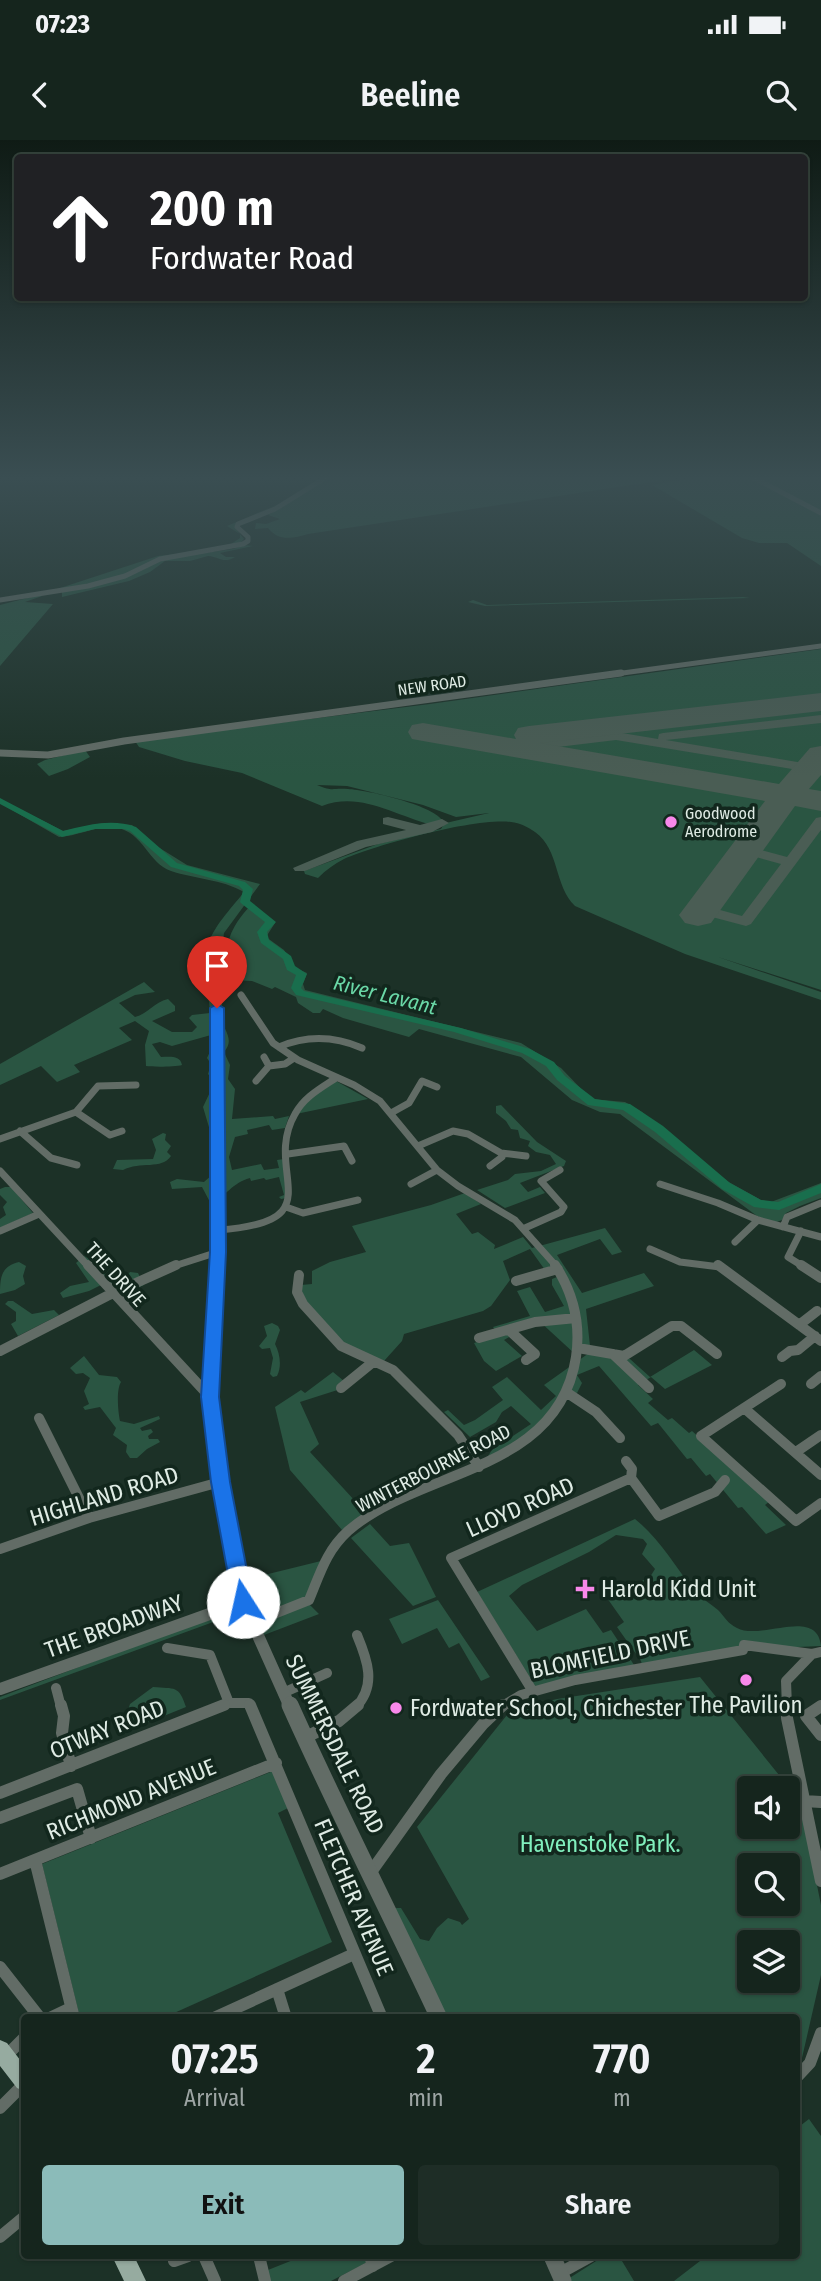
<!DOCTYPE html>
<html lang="en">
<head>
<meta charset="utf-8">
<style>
  :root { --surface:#15251d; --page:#1e2d26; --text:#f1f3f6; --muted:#9da5a4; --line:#34423b; --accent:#8bbbb9 }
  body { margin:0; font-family:"Fira Sans Condensed",sans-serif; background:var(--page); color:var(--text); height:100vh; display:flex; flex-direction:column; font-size:26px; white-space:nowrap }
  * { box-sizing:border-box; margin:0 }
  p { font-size:23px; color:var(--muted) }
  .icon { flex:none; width:38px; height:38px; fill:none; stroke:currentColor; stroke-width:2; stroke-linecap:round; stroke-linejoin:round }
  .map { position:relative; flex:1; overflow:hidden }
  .panel { position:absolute; left:21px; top:1874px; width:779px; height:245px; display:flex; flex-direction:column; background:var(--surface); border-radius:7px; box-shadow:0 2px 5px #0004,0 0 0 2px var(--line) }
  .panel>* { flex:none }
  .banner { position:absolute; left:14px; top:14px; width:794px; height:147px; border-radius:7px; box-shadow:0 2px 5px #0004,0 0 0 2px var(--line); background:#202124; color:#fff; overflow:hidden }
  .fabs { position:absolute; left:737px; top:1636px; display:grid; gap:14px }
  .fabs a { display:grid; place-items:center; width:63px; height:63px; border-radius:7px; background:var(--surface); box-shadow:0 2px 5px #0004,0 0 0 2px var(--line); font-size:35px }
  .pin { position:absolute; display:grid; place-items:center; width:60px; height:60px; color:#fff; margin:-72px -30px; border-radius:50% 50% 50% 0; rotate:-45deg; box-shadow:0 0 7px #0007 }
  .pin .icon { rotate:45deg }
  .me { position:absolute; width:77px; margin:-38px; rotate:350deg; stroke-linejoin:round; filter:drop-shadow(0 0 5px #0008) }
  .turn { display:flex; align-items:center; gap:24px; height:147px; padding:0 21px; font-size:32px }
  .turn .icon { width:91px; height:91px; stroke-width:2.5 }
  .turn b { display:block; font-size:49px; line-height:60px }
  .eta { display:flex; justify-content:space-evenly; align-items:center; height:119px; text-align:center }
  .eta b { font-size:42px; font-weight:600; line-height:49px }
  .cta { display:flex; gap:14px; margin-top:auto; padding:14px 21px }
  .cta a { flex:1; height:80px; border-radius:7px; background:var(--accent); color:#111; font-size:28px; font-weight:600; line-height:80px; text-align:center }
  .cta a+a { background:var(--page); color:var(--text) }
  .status { display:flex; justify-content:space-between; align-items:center; height:49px; padding:0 35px; background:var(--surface); direction:ltr }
  .status svg { height:19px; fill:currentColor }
  header { display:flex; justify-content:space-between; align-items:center; height:91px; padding:0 21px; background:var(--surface); font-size:32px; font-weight:600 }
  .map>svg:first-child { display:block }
</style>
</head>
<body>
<div class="status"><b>07:23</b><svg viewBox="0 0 49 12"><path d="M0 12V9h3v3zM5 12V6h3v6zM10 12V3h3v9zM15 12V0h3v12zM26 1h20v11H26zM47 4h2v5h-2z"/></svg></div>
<header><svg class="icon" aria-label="back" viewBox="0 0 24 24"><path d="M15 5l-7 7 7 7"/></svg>Beeline<svg class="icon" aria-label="search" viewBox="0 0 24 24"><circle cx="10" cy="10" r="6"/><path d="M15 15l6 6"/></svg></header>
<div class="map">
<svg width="821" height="2141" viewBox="0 0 821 2141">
  <rect width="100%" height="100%" fill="#1c3127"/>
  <path fill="#2a5542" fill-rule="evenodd" d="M329,338H677L308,394C292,399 278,401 268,388L255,389L256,383L266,384L280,379L268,375Z
    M693,338H749L821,375V426L787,403H759L742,398L652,345Z
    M757,338H821V371Z
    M288,360L236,383L235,388L244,399L239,404L212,411L159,418L123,435L87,446L0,459L51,451L158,416L202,411L228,406L240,398V394L227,386Z
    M244,405L253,406L220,413L226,417H235C223,424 220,417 208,416L190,421H165L150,432L129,441L62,457V451L107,442L161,419L233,409Z
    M35,456H42L25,462L53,464L0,526V465Z
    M743,457L750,458L485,466L468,462L473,460L487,465Z
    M821,509V850L718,817L821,852V860L685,814L575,766C554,746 560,710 535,692C528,687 520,683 511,682C473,678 380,704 344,719C334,724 326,730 318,738L305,734L304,731L378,704L441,689L444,684L450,682L489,673L456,677L423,665L347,646L317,645C335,652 329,648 348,649C367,650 432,665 442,680L432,685C394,675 360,651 322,666L242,633L185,621L139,607L135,601L430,564Z
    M85,610L90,617L68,629L49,636L37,624L45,620Z
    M0,659L63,691L103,683L132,685L150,702L187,725L260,744L224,793L219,832H225C225,804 230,788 249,767L275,783L266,797L284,810L295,828L307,833L303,844L305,850L521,903L561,928L591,959L625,962L642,972L727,1041L761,1060L771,1062L821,1043V1058L800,1066L786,1073L782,1080L774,1083L757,1076L620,974L600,972L572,960L521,917L419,889L409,897L343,878L323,869L320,873H313L298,863L296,857L275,847L272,849L252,841L230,840C222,852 219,858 224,872L221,877C224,892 235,899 224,912L230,925L228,939L235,949L232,979L273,976L275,979L289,976L285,988L272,990L269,985L247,990L248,994L235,997L229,1017L232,1030L261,1024L264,1030L279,1028L277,1020L284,1019L287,1058L281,1059L279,1057L284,1055L279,1037L266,1040L264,1038L251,1041L250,1038C232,1043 226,1056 211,1064L202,1047L172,1049L170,1042L177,1039L204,1042L223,1025L221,1018L210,1011L211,994L203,967L211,950L213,940L208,934L211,924L207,918L214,903L211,895L172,906L160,902L152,904L161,917C170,917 180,915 182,925C175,927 152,927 146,926L145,905L149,891L135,881L119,888L132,900L74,925L80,932L57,942L41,926L0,945V924L144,842L155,852L135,855L119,863L135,877C148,874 154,862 168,859L175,866V871L152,881L172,892H192L197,887L189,878L192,875L210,873L209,861L202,849L211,842L201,834C205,824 205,817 207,808C213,786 231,769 244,752C221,739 195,739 171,731C148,723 143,692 117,688C96,685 79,696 59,697L0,663Z
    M336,941L368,959L296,974L307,960Z
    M501,965L537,1002L566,1021L564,1026L520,1043L528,1052L540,1047L545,1053L505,1068L477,1050L508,1040L515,1034L541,1031L556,1024L550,1015L536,1012L528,1006L530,1001L520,998L518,990L511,989L506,981L496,973V966Z
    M163,993L166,994L165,1000L171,1006L167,1012L171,1016C162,1030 140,1021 123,1030L113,1029L117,1020L153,1019L156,1010L152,999Z
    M5,1047H11L33,1073L0,1088V1079L6,1075L3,1067L7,1062L0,1055V1049Z
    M465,1053L481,1064L456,1074L472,1094L478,1092L495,1105L494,1109L523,1097L532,1108L605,1088L622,1112L612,1115L600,1099L557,1115L582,1153L644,1133L654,1146L586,1169L590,1206L575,1214L538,1180L496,1191L493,1187L530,1176L517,1151L530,1147L545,1172L564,1166L552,1145V1139L557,1137L551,1128L545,1130L530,1109L503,1121L510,1140L491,1166L483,1171L404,1194L402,1201L384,1221C371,1215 353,1211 343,1203C330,1193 300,1161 301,1145L312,1144V1131L330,1122L366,1112L352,1086L431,1065Z
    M84,1116L108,1131L112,1139L122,1141L130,1132L138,1133L144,1145L129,1152L115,1148L107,1142L89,1151L63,1158L60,1153L70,1146L89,1142L76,1123Z
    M19,1122L26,1126L23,1136L25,1144L15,1150L0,1154C0,1138 1,1126 19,1122Z
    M8,1161H13L32,1174L54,1170L59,1175L18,1196L11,1184L16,1181V1172L5,1164Z
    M272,1183L278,1186L280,1190L275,1204C280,1214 282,1226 277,1236L273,1237L270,1234L273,1218L270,1208L262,1209L259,1206L267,1196L264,1186Z
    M507,1192L511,1196L504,1200L522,1216L496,1231L484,1221L474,1203Z
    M694,1210L712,1225L665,1249L651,1237L638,1245L653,1259L648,1263L668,1280L672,1278L689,1293L692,1291L770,1361L765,1365L786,1385L766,1394L742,1367L738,1368L710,1334L706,1336L691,1318L687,1319L658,1283L651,1286L599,1226L577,1235L582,1243L577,1253L565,1251C541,1286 524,1300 486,1319L492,1310L531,1284L511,1266L502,1272L496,1282L470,1297L444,1272L448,1270L464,1285L475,1280L503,1260L492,1247L507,1237L541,1270L556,1256L544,1245L589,1213L630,1219L650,1237Z
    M84,1216L99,1235L117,1237L121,1242C116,1250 118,1271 120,1281L134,1284L159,1276L160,1279L140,1288L142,1291L151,1289L153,1292L148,1296L149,1299H158L160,1302L147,1309L137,1318H130L126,1312L127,1305L113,1295L116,1288L100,1267L85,1270L83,1267L89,1264L84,1251L90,1238L83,1233L76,1234L70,1228Z
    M333,1232L350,1246L300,1262L319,1304L310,1312L367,1374L342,1390L290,1330L275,1267L301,1250L305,1253Z
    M635,1379C658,1397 676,1427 693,1449C699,1457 710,1463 718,1470C724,1476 728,1484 737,1488C761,1501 817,1466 821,1506L729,1510L643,1530L641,1521L617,1487L624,1482L607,1458L650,1437L655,1429L642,1414L647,1404L643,1399L616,1395L589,1412L522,1445L509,1456L537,1491L586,1469L603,1493L611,1490L638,1531L537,1549L477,1452Z
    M370,1384L390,1406L409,1403L436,1457L413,1466L351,1398Z
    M321,1421L305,1458L263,1475L255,1472L244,1440Z
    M438,1460L490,1537L481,1541L459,1503L449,1508L437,1488L402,1504L389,1479Z
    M309,1464L319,1474L264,1495L262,1489L266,1481Z
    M232,1469L238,1471L242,1481L227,1477L0,1560V1557Z
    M700,1537L800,1661L821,1765V1835L802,1918L796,1924V1878H443L392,1768H401L420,1799L429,1801L437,1788L448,1778L460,1782L462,1785L469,1779L417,1687L511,1570L557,1559ZM749,1648H788V1687H749ZM749,1726H788V1764H749ZM749,1802H788V1841H749Z
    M153,1547C175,1549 179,1545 186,1567L134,1588L128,1570L130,1564Z
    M273,1631L288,1668L278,1673L332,1802L163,1878H80L42,1724Z
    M809,1979L821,1996V2141H674L700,2121L697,2116H796V1989Z
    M303,2116H365L366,2123L331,2141H266L263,2132Z
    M604,2116H628L622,2121L634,2141H569L568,2139Z"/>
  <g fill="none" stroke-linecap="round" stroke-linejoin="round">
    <path fill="#196e4d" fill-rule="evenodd" d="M0,658L63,691C87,685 112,678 136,687L177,723L245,742L253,749L250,761L276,782L267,792L269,800L291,816L295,826L307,834L301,848L304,851L461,888L530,909L554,922L565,936L595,959L630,964L663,986L730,1043L761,1060L778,1062L821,1044V1053L779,1070L754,1067L722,1049L655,992L623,970L588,965L557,940L546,926L522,913L454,892L296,855L291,848L296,835L287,830L283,819L261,803L257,792L265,782L242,764L240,762L243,750L239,746L171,727L130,691L124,689H95L62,697L0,664Z"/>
    <path fill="#4a5d54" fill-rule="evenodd" d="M821,575V583L666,600L815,625L817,628L810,632L616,600L516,612L510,608L516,604L616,592L658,599L659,594L663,593Z
      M388,677L420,685L442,679L449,683L432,692L366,707L305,731H295L293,728L357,701L406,690L383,684V678Z
      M821,677V690L751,784L746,786L697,773L694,770L702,765L742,776L781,724L742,713V707L747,706L787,717L816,678Z"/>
    <path fill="#4a5d54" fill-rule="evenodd" d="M821,553V571L540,603L779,644L810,608L821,606V635L809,649L821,651V671L795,666L711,783L698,786L685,783L679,775L765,661L423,601L412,599L408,592L412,585L423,583L516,599L514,595L518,588L529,586Z"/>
    <path stroke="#626c66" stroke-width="7" d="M241,855L273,903L298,920L354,945L380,961L437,1030L458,1046L515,1080L557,1127
      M279,907C307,895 334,896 362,908
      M264,917L269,926L285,924L294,918
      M256,941L269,926
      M76,972L110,995L122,991
      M391,973L409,963L422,941L437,947
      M20,991L51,1018L77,1025
      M0,999L76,972L98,946L136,945
      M418,1006L453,991L468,994L501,1013L526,1016
      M288,1014L344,1006L352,1021
      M490,1026L502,1017L501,1013
      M0,1031L89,1127
      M411,1044L437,1030
      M660,1044L718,1063L758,1080L821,1097
      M286,1067L303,1073L358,1060
      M783,1087L787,1077L821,1063
      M525,1088L561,1072L564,1067L541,1041L560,1030
      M218,1090C337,1082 261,1033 295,974C304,957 321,948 336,938
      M0,1091L39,1074
      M801,1091L788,1117L804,1127
      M735,1102L758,1080
      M650,1109L680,1122L720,1127
      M171,1127L218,1112
      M217,1127V847L220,838"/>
    <path stroke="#626c66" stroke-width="10" d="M88,1125L210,1257
      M718,1125L821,1201
      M801,1125L821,1138
      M299,1135L297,1152L303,1164L341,1206L393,1230L458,1295L479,1327
      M516,1141L558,1129
      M799,1185L817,1171
      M509,1190L535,1214L526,1220
      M479,1198L535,1182L576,1178
      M578,1208L624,1216L672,1186H681L717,1214
      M0,1211L107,1156L176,1125
      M613,1214L649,1248
      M782,1217L790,1211L798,1210L815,1196
      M781,1244L701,1296L796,1381L821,1363
      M811,1244L821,1236
      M341,1248L373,1222
      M566,1252L596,1272L620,1298
      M210,1257L217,1125
      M744,1268L821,1335
      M39,1278L89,1378
      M796,1312L821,1295
      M626,1321L632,1329L631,1338
      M0,1409L89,1378L220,1342
      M251,1483L309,1460C320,1434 326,1411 348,1391C420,1328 558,1334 576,1217C581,1183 574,1154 555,1125
      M167,1508L210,1515L229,1563
      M56,1548L61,1567
      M532,1550L451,1418L631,1338L659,1376L715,1352L725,1340
      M283,1553L327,1533
      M220,1567L229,1563H249L251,1567
      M356,1567C377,1545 367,1519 357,1495
      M501,1567L521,1555L575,1540L743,1510L744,1505L812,1514
      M787,1567L786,1541L812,1514L821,1512"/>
    <path stroke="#626c66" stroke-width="12" d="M61,1565L64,1576L62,1593L71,1626
      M250,1565L382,1878
      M787,1565V1578L821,1741
      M821,1566L806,1576L821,1595
      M304,1598L339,1581L358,1565
      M0,1653L224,1565
      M804,1661L821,1662
      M0,1678L77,1649L91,1698
      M35,1720L74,1878
      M371,1732L441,1634L483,1584L503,1565
      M0,1734L276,1623
      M0,1827L40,1878
      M277,1849L286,1878
      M50,1878L71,1868
      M214,1878L354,1814
      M5,1917L24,1898
      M796,1938L810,1923L821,1893
      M0,1968L24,1944
      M0,2097L24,2077
      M204,2116L215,2141
      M259,2116L265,2141
      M370,2116L373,2126
      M174,2121L188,2116
      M560,2133L591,2116
      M344,2141L391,2116"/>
    <path stroke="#626c66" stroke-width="5" d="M754,338L821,373
      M0,460L88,446L125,436L160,419L243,404L248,401V397L237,387L238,384L275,369L325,338
      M608,535L821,506"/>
    <path stroke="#626c66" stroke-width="7" d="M0,613L48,615L124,601L621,533"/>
    <path stroke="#626c66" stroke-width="12" d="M210,1257L220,1342L243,1462L290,1567
      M0,1549L243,1462"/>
    <path stroke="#626c66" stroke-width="17" d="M290,1565C337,1670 390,1773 439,1878
      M552,2116L563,2141"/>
    <path fill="#96aba0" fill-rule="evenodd" d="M0,1900L7,1903L24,1925V1951L17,1948L0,1926Z
      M112,2116H134L146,2141H124Z"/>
  </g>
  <linearGradient id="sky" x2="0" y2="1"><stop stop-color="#0f1b15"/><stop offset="0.53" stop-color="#3a4e52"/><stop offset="1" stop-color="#3a4e52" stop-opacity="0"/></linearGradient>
  <rect width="821" height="638" fill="url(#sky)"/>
  <path fill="#1a73e8" stroke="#114b97" stroke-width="2" d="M217,864L224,868L226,1112L219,1257L230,1342L253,1462L250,1468L243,1471L236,1468L233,1462L211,1342L201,1257L210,1112V868Z"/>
  <g fill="#f888ea" stroke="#12271d" stroke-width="2.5">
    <circle cx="671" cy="682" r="7"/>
    <path d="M581.5 1438.5h7v7h7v7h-7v7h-7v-7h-7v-7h7z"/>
    <circle cx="746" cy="1540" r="7"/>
    <circle cx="396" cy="1568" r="7"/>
  </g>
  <g text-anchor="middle" stroke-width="7" stroke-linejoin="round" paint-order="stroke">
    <g font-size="16" fill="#dfebe4" stroke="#12271d">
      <text transform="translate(432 545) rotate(-8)" y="6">NEW ROAD</text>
    </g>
    <g font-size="16" fill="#dfebe4" stroke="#12271d" text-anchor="start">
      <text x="685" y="679">Goodwood<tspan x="685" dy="18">Aerodrome</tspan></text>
    </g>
    <g font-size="19" fill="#dfebe4" stroke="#12271d">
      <text transform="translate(116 1134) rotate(48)" y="7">THE DRIVE</text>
      <text transform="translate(433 1328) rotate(-27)" y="7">WINTERBOURNE ROAD</text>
    </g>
    <g font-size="21" font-style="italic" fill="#6ad8a7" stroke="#12271d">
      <text transform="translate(385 855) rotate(14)" y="7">River Lavant</text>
    </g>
    <g font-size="23" fill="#dfebe4" stroke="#12271d">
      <text transform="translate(104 1356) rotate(-17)" y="8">HIGHLAND ROAD</text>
      <text transform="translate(520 1367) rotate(-24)" y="8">LLOYD ROAD</text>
      <text transform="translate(114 1486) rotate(-20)" y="8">THE BROADWAY</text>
      <text transform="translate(610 1514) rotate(-12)" y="8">BLOMFIELD DRIVE</text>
      <text transform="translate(107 1589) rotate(-22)" y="8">OTWAY ROAD</text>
      <text transform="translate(335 1604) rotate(64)" y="8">SUMMERSDALE ROAD</text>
      <text transform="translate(131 1659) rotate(-22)" y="8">RICHMOND AVENUE</text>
      <text transform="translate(354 1757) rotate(67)" y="8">FLETCHER AVENUE</text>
    </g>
    <g font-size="23" fill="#dfebe4" stroke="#12271d" text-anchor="start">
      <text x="601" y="1457">Harold Kidd Unit</text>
      <text x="746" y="1573" text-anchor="middle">The Pavilion</text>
      <text x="410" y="1576">Fordwater School, Chichester</text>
    </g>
    <g font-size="23" fill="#81efbd" stroke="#12271d">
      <text x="600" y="1712">Havenstoke Park.</text>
    </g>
  </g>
</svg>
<div class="fabs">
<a><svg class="icon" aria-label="sound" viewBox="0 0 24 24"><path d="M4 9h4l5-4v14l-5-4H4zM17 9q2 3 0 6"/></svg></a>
<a><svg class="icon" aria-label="search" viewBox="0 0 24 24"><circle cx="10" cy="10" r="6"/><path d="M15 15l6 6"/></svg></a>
<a><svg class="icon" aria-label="layers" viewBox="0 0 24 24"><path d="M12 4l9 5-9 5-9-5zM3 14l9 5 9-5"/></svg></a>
</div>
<div class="pin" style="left:217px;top:868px;background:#d93025"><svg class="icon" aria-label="arrive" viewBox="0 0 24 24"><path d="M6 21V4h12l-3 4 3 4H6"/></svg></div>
<svg class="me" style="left:243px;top:1462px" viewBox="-20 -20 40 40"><circle r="19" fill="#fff"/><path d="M0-13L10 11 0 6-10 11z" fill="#1a73e8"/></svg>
<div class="banner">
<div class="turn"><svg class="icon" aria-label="ahead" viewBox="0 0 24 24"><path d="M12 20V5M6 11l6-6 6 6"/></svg><div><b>200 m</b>Fordwater Road</div></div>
</div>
<section class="panel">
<div class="eta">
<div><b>07:25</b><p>Arrival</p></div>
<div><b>2</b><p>min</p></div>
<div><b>770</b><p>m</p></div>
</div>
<div class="cta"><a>Exit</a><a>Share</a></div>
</section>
</div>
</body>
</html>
